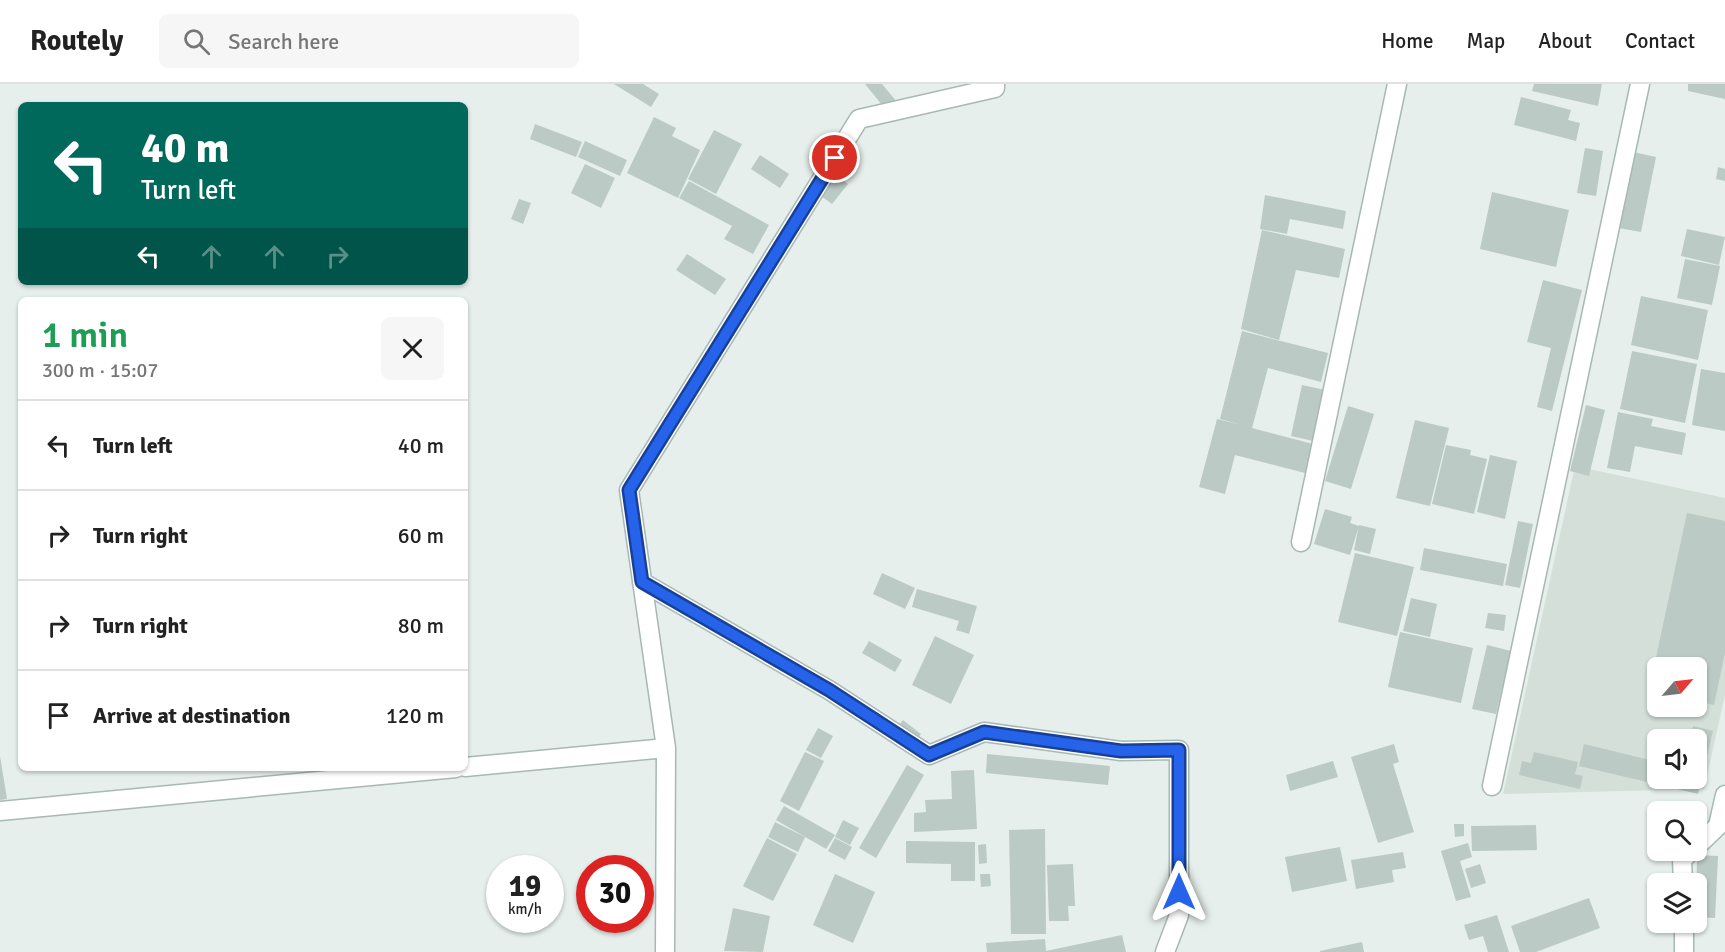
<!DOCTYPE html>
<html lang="en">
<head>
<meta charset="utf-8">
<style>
  :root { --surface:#fff; --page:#f6f6f6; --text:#222; --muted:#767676; --line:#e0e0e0 }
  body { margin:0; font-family:Signika,sans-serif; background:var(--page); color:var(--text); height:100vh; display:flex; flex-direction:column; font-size:22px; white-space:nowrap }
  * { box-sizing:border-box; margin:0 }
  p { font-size:20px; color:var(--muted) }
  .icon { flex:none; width:33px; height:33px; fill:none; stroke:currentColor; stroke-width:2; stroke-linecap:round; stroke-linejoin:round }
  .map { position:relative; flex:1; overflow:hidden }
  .sheet { position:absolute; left:18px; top:213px; width:450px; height:474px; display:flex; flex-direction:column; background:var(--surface); border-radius:9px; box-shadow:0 2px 4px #0004 }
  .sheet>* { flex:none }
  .top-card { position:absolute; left:18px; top:18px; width:450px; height:183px; border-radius:9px; box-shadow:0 2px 4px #0004; background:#00695c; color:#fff; overflow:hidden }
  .needle { width:39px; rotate:62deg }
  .controls { position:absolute; left:1647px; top:573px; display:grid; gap:12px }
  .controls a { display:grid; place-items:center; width:60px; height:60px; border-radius:9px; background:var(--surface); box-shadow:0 2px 4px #0004; font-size:30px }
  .speed { position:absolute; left:486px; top:771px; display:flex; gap:12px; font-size:30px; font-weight:700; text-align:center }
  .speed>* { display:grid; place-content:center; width:78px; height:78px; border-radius:50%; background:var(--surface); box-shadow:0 2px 4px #0004; line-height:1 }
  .speed small { font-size:15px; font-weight:400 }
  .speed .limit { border:9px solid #d22; background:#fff; color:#111 }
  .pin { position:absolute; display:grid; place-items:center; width:51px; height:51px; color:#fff; margin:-26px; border:3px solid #fff; border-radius:50%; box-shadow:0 2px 6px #0007 }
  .me { position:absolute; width:66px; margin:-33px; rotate:0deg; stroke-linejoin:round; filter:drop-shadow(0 0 4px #0008) }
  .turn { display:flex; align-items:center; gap:21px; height:126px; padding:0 24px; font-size:27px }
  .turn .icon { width:78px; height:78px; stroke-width:2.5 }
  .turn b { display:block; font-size:42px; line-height:51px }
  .lanes { display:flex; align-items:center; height:57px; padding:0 24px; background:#0003; justify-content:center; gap:30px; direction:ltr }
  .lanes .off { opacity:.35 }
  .round { display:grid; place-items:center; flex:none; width:63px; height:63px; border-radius:9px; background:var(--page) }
  .summary { display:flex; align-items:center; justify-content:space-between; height:102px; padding:0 24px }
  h1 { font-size:36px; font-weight:600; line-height:45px; color:#1e9e55 }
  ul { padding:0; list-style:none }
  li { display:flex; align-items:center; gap:18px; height:90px; padding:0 24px; border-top:2px solid var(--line) }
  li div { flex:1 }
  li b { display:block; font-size:22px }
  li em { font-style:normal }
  header { display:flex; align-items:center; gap:36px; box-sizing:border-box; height:84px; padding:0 30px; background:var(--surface); border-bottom:2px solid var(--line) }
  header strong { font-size:28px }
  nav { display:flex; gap:33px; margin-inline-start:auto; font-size:21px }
  .search { width:420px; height:54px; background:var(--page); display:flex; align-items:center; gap:15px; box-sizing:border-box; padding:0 21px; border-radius:9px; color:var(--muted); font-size:22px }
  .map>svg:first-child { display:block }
</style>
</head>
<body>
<header>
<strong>Routely</strong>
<div class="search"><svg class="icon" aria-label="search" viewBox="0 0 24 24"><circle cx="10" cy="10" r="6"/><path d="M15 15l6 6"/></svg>Search here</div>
<nav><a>Home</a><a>Map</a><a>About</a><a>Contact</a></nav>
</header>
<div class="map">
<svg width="1725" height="868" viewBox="0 0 1725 868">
  <rect width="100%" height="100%" fill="#e6efeb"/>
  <path fill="#d4dfda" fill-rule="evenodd" d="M1575,382L1725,414V611L1704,705L1503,710ZM1658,584H1696V622H1658ZM1658,656H1696V694H1658Z"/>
  <path fill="#bbcac4" d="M614,0H643L659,10L651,23Z
    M865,0H882L897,18L887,27Z
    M1534,0H1602L1598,22L1532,7Z
    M1688,0H1725V15L1688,7Z
    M1521,13L1571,26L1568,36L1580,39L1576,57L1514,41Z
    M654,33L676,44L672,52L700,66L678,114L627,89Z
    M535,40L582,58L576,73L530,55Z
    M714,46L742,60L716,110L688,95Z
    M585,57L627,76L620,92L578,73Z
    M1585,64L1603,67L1596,112L1577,109Z
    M1633,68L1656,73L1641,148L1618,144Z
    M760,71L789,90L780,104L751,85Z
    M585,80L615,94L601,124L571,109Z
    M1718,83L1725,85V97L1716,95Z
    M837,91L848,100L832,120L821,112Z
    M689,97L769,141L753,170L724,155L732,142L679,114Z
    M1492,108L1569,126L1556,183L1480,165Z
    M1265,111L1346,127L1343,145L1290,135L1287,150L1260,145Z
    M519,115L531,119L523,140L511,135Z
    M1687,145L1725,153L1719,181L1681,172Z
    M1262,146L1345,165L1339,194L1296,186L1279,256L1241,245Z
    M687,170L726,195L715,211L676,186Z
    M1685,175L1720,182L1712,221L1677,214Z
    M1543,196L1582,206L1552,327L1537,323L1551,264L1527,258Z
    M1641,212L1708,226L1698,276L1631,261Z
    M1242,247L1328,269L1321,298L1268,284L1252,344L1313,360L1305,389L1235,371L1225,410L1199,403L1217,335L1242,341L1220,335Z
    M1632,267L1697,280L1685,339L1620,325Z
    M1701,285L1725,289V347L1692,341Z
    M1302,301L1325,306L1313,357L1291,352Z
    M1586,321L1605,326L1589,392L1570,387Z
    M1348,322L1374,330L1351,405L1325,397Z
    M1618,328L1653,335L1651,342L1686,349L1682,371L1635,362L1630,388L1607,384Z
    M1415,336L1449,344L1430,422L1396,414Z
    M1446,361L1471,366L1470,371L1487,375L1474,430L1432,420Z
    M1490,371L1517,377L1505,435L1477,428Z
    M1325,425L1352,433L1350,439L1359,442L1350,471L1314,460Z
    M1687,429L1725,437V569L1714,621L1696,617V584H1658V608L1649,606Z
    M1518,437L1533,440L1520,504L1505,501Z
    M1359,441L1376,445L1370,470L1354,466Z
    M1424,464L1507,480L1503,502L1420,486Z
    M1355,469L1414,483L1397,552L1338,538Z
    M882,489L915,504L905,525L873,510Z
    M917,505L977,522L969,550L956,546L959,537L912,523Z
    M1411,514L1437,520L1430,553L1403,547Z
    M1488,529L1506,531L1504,547L1485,544Z
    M1400,548L1473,564L1461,619L1388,603Z
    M935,552L974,571L951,620L912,601Z
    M869,557L902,576L895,588L862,569Z
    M1487,561L1511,567L1496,630L1472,625Z
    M903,636L921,650L914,661L895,646Z
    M1693,642L1713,647L1698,710L1579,682L1584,660L1658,678V694H1696V656H1689Z
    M818,644L833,652L821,674L806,666Z
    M1394,660L1399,678L1393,680L1414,748L1378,759L1351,673Z
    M805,668L824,677L799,727L780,717Z
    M1534,668L1578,678L1575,690L1583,692L1580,705L1519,691L1522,677L1531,679Z
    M987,670L1110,682L1108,701L986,689Z
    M0,672L7,715L0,716Z
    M1333,677L1338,693L1290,707L1286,691Z
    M907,681L924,691L876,774L859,764Z
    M974,686L977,745L914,748V729L926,728L925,716L952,715L951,687Z
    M784,722L835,751L826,765L776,736Z
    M843,736L859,744L850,761L835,753Z
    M775,738L805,753L798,768L768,753Z
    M1454,740H1464V752L1455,753Z
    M1536,741L1537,766L1472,767L1471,742Z
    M1045,745L1046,850H1011L1009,746Z
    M767,754L797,770L773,817L743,802Z
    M835,754L852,763L845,776L828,767Z
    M906,757L975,758V797H951V780L906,779Z
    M1468,759L1472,773L1460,777L1471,813L1456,817L1441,767Z
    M986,760L987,779L979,780L978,761Z
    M1340,763L1347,797L1292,808L1285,773Z
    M1403,768L1406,784L1392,786L1394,798L1356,805L1351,776Z
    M1697,771L1718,772L1715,834L1696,833Z
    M1073,780L1075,822H1068L1069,837H1049L1047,781Z
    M1480,780L1486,799L1471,804L1465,785Z
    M835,790L875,808L853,859L813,841Z
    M980,790H990L991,802L981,803Z
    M1589,814L1600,844L1536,868H1520L1511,842Z
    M733,824L770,832L763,868L724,867Z
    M1497,831L1509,868H1488L1483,852L1469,856L1464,841Z
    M1122,851L1126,868H987L986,859L1045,855L1046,867Z
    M1362,858L1364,868H1320V867Z"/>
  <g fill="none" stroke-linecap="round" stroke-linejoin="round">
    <g stroke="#a8b8b2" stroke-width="21">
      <path id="minor" d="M1301,458L1397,0
        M642,498L829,606L929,671L984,648L1121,667L1179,666V831L1165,868
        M465,683L666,664
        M1492,702L1640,0
        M0,727L456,684
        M1696,763L1718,742L1725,711
        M1683,800L1682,776L1692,766
        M1684,838V868
        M665,868L666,664L629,406L859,35L995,4V0"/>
    </g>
    <use href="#minor" stroke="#fff" stroke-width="18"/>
  </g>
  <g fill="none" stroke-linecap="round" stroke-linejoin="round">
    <g stroke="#184099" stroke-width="15">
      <path id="route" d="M835,74L629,406L642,498L829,606L929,671L984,648L1121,667L1179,666V808"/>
    </g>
    <use href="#route" stroke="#2563eb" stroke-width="10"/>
  </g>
</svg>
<div class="controls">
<a><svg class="needle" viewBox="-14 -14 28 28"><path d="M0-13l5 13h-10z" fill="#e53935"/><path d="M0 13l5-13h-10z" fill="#767676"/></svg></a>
<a><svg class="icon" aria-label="sound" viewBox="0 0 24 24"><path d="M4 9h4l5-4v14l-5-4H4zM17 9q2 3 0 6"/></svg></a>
<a><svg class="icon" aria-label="search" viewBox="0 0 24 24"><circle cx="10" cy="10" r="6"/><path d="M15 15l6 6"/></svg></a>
<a><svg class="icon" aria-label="layers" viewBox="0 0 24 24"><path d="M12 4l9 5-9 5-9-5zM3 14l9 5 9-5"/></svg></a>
</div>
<div class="speed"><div>19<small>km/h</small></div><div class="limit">30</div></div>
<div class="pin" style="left:835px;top:74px;background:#d93025"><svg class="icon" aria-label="arrive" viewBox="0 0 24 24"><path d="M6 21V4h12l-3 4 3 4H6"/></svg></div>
<svg class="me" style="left:1179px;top:808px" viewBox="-20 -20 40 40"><path d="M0-17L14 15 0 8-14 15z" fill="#2563eb" stroke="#fff" stroke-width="4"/></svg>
<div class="top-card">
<div class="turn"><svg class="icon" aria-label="left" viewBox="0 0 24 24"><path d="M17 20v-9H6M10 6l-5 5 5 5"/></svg><div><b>40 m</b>Turn left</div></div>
<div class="lanes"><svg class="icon" aria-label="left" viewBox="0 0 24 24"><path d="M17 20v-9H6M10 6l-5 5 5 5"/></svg><svg class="icon off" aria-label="ahead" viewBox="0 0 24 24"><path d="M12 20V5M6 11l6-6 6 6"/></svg><svg class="icon off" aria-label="ahead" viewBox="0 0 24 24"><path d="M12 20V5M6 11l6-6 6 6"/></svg><svg class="icon off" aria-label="right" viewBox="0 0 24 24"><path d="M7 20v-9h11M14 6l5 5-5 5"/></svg></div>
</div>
<section class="sheet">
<div class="summary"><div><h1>1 min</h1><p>300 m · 15:07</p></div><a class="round"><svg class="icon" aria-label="close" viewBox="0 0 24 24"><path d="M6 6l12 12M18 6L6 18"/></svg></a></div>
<ul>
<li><svg class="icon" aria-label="left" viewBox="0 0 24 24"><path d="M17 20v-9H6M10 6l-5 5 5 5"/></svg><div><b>Turn left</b></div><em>40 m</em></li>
<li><svg class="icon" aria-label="right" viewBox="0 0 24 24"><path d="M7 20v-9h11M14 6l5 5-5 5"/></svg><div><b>Turn right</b></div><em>60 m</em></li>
<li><svg class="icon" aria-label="right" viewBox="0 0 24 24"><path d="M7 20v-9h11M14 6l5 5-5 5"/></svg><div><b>Turn right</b></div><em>80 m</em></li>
<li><svg class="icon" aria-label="arrive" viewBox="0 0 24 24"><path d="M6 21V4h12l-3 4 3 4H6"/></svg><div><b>Arrive at destination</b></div><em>120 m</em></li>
</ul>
</section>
</div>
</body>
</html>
